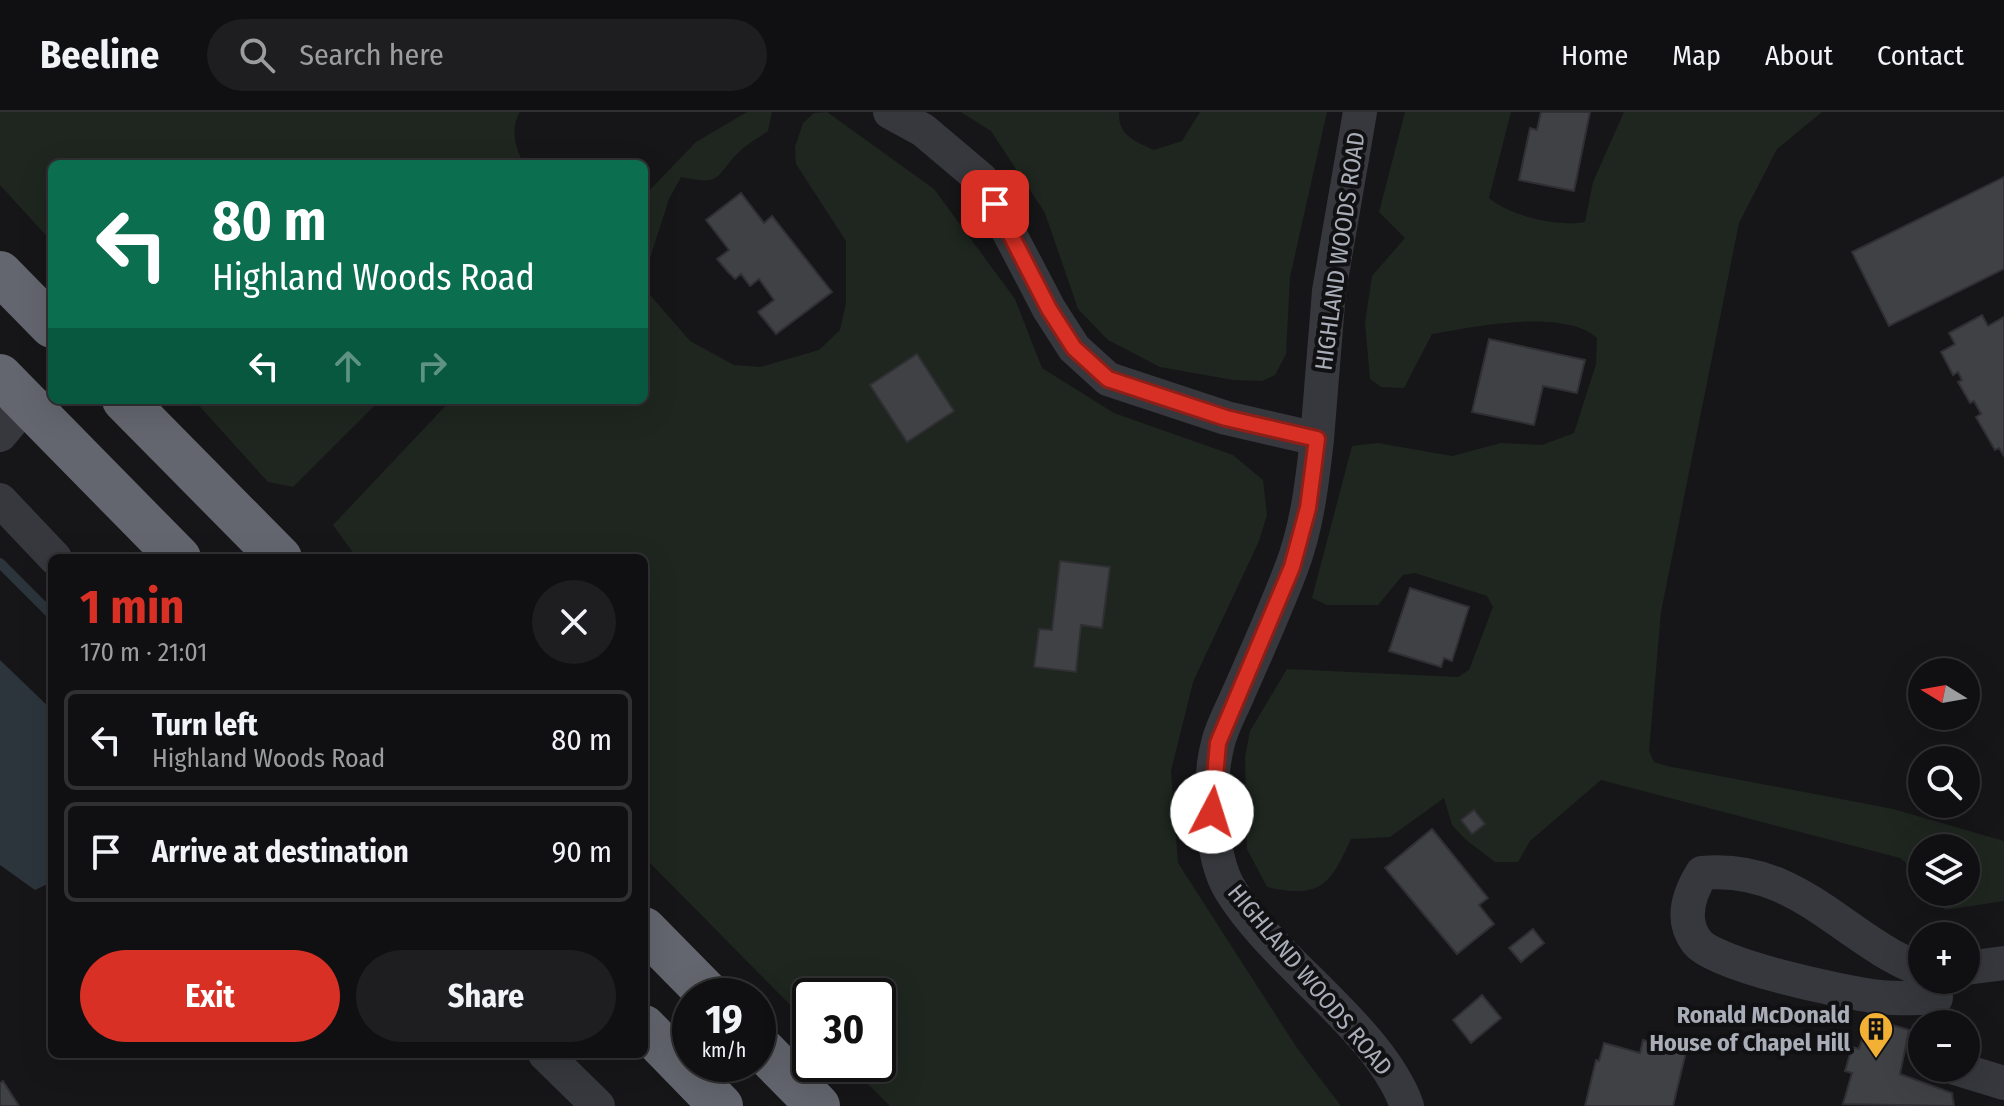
<!DOCTYPE html>
<html lang="en">
<head>
<meta charset="utf-8">
<style>
  :root { --surface:#101012; --page:#1e1e20; --text:#f1f3f6; --muted:#9c9d9f; --line:#303032; --accent:#d93025 }
  body { margin:0; font-family:"Fira Sans Condensed",sans-serif; background:var(--page); color:var(--text); height:100vh; display:flex; flex-direction:column; font-size:30px; white-space:nowrap }
  * { box-sizing:border-box; margin:0 }
  p { font-size:26px; color:var(--muted) }
  .icon { flex:none; width:44px; height:44px; fill:none; stroke:currentColor; stroke-width:2; stroke-linecap:round; stroke-linejoin:round }
  .map { position:relative; flex:1; overflow:hidden }
  .panel { position:absolute; left:48px; top:442px; width:600px; height:504px; display:flex; flex-direction:column; background:var(--surface); border-radius:12px; box-shadow:0 8px 32px #0002,0 0 0 2px var(--line) }
  .panel>* { flex:none }
  .banner { position:absolute; left:48px; top:48px; width:600px; height:244px; border-radius:12px; box-shadow:0 8px 32px #0002,0 0 0 2px var(--line); background:#0b6e4f; color:#fff; overflow:hidden }
  .needle { width:52px; rotate:281deg }
  .controls { position:absolute; left:1908px; top:546px; display:grid; gap:16px }
  .controls a { display:grid; place-items:center; width:72px; height:72px; border-radius:50%; background:var(--surface); box-shadow:0 8px 32px #0002,0 0 0 2px var(--line); font-size:40px }
  .speed { position:absolute; left:672px; top:866px; display:flex; gap:16px; font-size:40px; font-weight:700; text-align:center }
  .speed>* { display:grid; place-content:center; width:104px; height:104px; border-radius:50%; background:var(--surface); box-shadow:0 8px 32px #0002,0 0 0 2px var(--line); line-height:1 }
  .speed small { font-size:20px; font-weight:400 }
  .speed .limit { border:4px solid #111; border-radius:12px; background:#fff; color:#111 }
  .pin { position:absolute; display:grid; place-items:center; width:68px; height:68px; color:#fff; margin:-34px; border-radius:16px; box-shadow:0 4px 12px #0006 }
  .me { position:absolute; width:88px; margin:-44px; rotate:5deg; stroke-linejoin:round; filter:drop-shadow(0 0 6px #0008) }
  .turn { display:flex; align-items:center; gap:28px; height:168px; padding:0 32px; font-size:36px }
  .turn .icon { width:104px; height:104px; stroke-width:2.5 }
  .turn b { display:block; font-size:56px; line-height:68px }
  .lanes { display:flex; align-items:center; height:76px; padding:0 32px; background:#0003; justify-content:center; gap:40px; direction:ltr }
  .lanes .off { opacity:.35 }
  .round { display:grid; place-items:center; flex:none; width:84px; height:84px; border-radius:42px; background:var(--page) }
  .head { display:flex; align-items:center; justify-content:space-between; height:136px; padding:0 32px }
  h1 { font-size:48px; font-weight:700; line-height:60px; color:var(--accent) }
  .cta { display:flex; gap:16px; margin-top:auto; padding:16px 32px }
  .cta a { flex:1; height:92px; border-radius:48px; background:var(--accent); color:#fff; font-size:32px; font-weight:700; line-height:92px; text-align:center }
  .cta a+a { background:var(--page); color:var(--text) }
  ul { padding:0; list-style:none }
  li { display:flex; align-items:center; gap:24px; height:100px; margin:0 16px 12px; padding:0 16px; border:4px solid var(--line); border-radius:12px }
  li div { flex:1 }
  li b { display:block; font-size:30px }
  li em { font-style:normal }
  header { display:flex; align-items:center; gap:48px; box-sizing:border-box; height:112px; padding:0 40px; background:var(--surface); border-bottom:2px solid var(--line) }
  header strong { font-size:38px }
  nav { display:flex; gap:44px; margin-inline-start:auto; font-size:28px }
  .search { width:560px; height:72px; background:var(--page); display:flex; align-items:center; gap:20px; box-sizing:border-box; padding:0 28px; border-radius:44px; color:var(--muted); font-size:30px }
  .map>svg:first-child { display:block }
</style>
</head>
<body>
<header>
<strong>Beeline</strong>
<div class="search"><svg class="icon" aria-label="search" viewBox="0 0 24 24"><circle cx="10" cy="10" r="6"/><path d="M15 15l6 6"/></svg>Search here</div>
<nav><a>Home</a><a>Map</a><a>About</a><a>Contact</a></nav>
</header>
<div class="map">
<svg width="2004" height="994" viewBox="0 0 2004 994">
  <rect width="100%" height="100%" fill="#161618"/>
  <path fill="#1e261f" d="M0,0H520C510,16 515,36 524,52H52V130L0,73Z
    M747,0H772L768,19C759,25 749,31 741,38C715,62 725,75 681,65L669,87L644,165V84L696,30Z
    M827,0L934,77L1015,187L1042,256L1114,301L1233,343L1263,368L1267,403L1259,429L1193,570L1171,659L1178,751L1297,936L1341,994H890L848,952H878V884H810V913L644,745V446H357L333,413L451,288H644V176L690,229L734,253L760,255L819,238L840,218L846,191V129L796,52L795,35L803,11L814,1Z
    M961,0H1119C1118,24 1135,29 1154,38L1182,29L1200,0H1327L1290,165L1286,242L1275,263L1262,269L1233,268L1160,255L1108,228L1078,197L1045,101L991,19Z
    M1405,0H1511L1489,86C1510,104 1558,115 1585,110L1593,70L1624,0H1822L1777,37L1739,111L1661,500L1649,639L1654,650L1667,654L1893,697L2004,729V789L1945,798L1934,780H1966V736H1922V765L1900,746L1601,668L1530,729L1518,750H1495L1465,727L1452,713L1444,686L1390,725L1351,727C1330,773 1321,787 1267,775L1247,737L1245,645L1250,619L1287,557L1458,565L1469,558L1493,495L1487,484L1415,461L1403,463L1378,493H1327L1312,486L1352,334L1378,331L1452,344L1501,331L1542,333L1574,321L1596,252L1597,226C1563,196 1473,215 1432,222L1404,276L1381,275L1370,267L1365,211L1372,164L1405,126L1379,100Z
    M194,288H380L293,375L268,370Z"/>
  <path fill="#2c353c" d="M0,548L52,598V770L35,778L0,753Z"/>
  <g fill="none" stroke-linecap="round" stroke-linejoin="round">
    <path stroke="#2c353c" stroke-width="10" d="M0,451L52,503"/>
  </g>
  <path fill="#404145" stroke="#303034" stroke-width="2" d="M1541,0H1590L1574,79L1519,68L1530,16L1537,18Z
    M2004,65V157L1889,214L1852,140Z
    M741,81L764,111L772,104L832,180L776,222L758,200L774,188L759,167L750,174L741,162L735,167L728,160L717,147L729,138L706,108Z
    M1982,203L1988,214L2004,205V344L1999,336L1995,338L1976,305L1981,302L1974,289L1970,291L1958,270L1962,268L1958,260L1953,263L1941,240L1955,232L1949,221Z
    M1489,227L1585,248L1577,281L1543,274L1534,313L1472,300Z
    M917,242L954,299L907,330L870,273Z
    M1060,449L1110,455L1102,516L1081,513L1076,560L1034,555L1039,517L1052,518Z
    M1410,476L1469,495L1452,549L1444,546L1441,555L1389,539Z
    M1474,698L1485,712L1472,722L1461,708Z
    M1432,717L1488,786L1479,793L1494,812L1457,842L1385,756Z
    M1533,817L1544,831L1521,850L1509,836Z
    M1482,883L1501,906L1471,931L1453,908Z
    M1872,907L1909,918L1900,962L1952,981L1954,994L1843,992L1852,961L1845,959L1852,935L1859,937L1866,913L1870,914Z
    M1643,928L1686,940L1673,994H1585L1596,948L1599,949L1604,931L1640,941Z
    M3,969L19,994H0V971Z"/>
  <g fill="none" stroke-linecap="round" stroke-linejoin="round">
    <path stroke="#37383d" stroke-width="34" d="M890,0L923,18L981,67L1049,197L1074,236L1108,267L1226,306L1317,327L1329,179L1360,0
      M0,323L26,292
      M1317,327C1312,371 1307,416 1291,457C1275,499 1257,539 1239,580C1232,597 1222,614 1218,631C1208,669 1209,745 1231,779C1275,851 1379,916 1407,994
      M0,388L55,446
      M1966,856L2004,851
      M1922,858C1842,827 1798,752 1702,761C1689,782 1680,808 1697,830C1716,854 1846,881 1880,885C1898,887 1917,886 1936,886
      M545,942L598,994
      M1955,956L2004,971"/>
    <path stroke="#63666e" stroke-width="44" d="M0,161L52,214
      M0,264L179,446
      M124,288L280,446
      M644,817L710,884
      M644,915L721,994
      M758,933L818,994"/>
  </g>
  <g fill="none" stroke-linecap="round" stroke-linejoin="round">
    <g stroke="#8d1f18" stroke-width="20">
      <path id="route" d="M995,92L1049,197L1074,236L1108,267L1226,306L1317,327L1308,396L1292,455L1218,631L1212,700"/>
    </g>
    <use href="#route" stroke="#d93025" stroke-width="14"/>
  </g>
  <defs>
    <g id="building-pin" transform="scale(1.8)"><path d="M0 17L-7.5 6A9.5 9.5 0 1 1 7.5 6Z" fill="#f2b134" stroke="#111113"/><path d="M-4-6H4V6H1V3H-1V6H-4ZM-2.5-4.3h1.7v1.8h-1.7ZM.8-4.3h1.7v1.8H.8ZM-2.5-1h1.7V.8h-1.7ZM.8-1h1.7V.8H.8Z" fill="#111"/></g>
  </defs>
  <g fill-rule="evenodd">
    <use href="#building-pin" x="1876" y="917"/>
  </g>
  <g text-anchor="middle" stroke-width="8" stroke-linejoin="round" paint-order="stroke">
    <g font-size="24" fill="#a8adb8" stroke="#111113">
      <text transform="translate(1340 139) rotate(-82)" y="8">HIGHLAND WOODS ROAD</text>
      <text transform="translate(1310 868) rotate(50)" y="8">HIGHLAND WOODS ROAD</text>
    </g>
    <g font-size="24" font-weight="bold" fill="#a8adb8" stroke="#111113" text-anchor="end">
      <text x="1850" y="911">Ronald McDonald<tspan x="1850" dy="28">House of Chapel Hill</tspan></text>
    </g>
  </g>
</svg>
<div class="controls">
<a><svg class="needle" viewBox="-14 -14 28 28"><path d="M0-13l5 13h-10z" fill="#e53935"/><path d="M0 13l5-13h-10z" fill="#9c9d9f"/></svg></a>
<a><svg class="icon" aria-label="search" viewBox="0 0 24 24"><circle cx="10" cy="10" r="6"/><path d="M15 15l6 6"/></svg></a>
<a><svg class="icon" aria-label="layers" viewBox="0 0 24 24"><path d="M12 4l9 5-9 5-9-5zM3 14l9 5 9-5"/></svg></a>
<a>+</a>
<a>−</a>
</div>
<div class="speed"><div>19<small>km/h</small></div><div class="limit">30</div></div>
<div class="pin" style="left:995px;top:92px;background:#d93025"><svg class="icon" aria-label="arrive" viewBox="0 0 24 24"><path d="M6 21V4h12l-3 4 3 4H6"/></svg></div>
<svg class="me" style="left:1212px;top:700px" viewBox="-20 -20 40 40"><circle r="19" fill="#fff"/><path d="M0-13L10 11 0 6-10 11z" fill="#d93025"/></svg>
<div class="banner">
<div class="turn"><svg class="icon" aria-label="left" viewBox="0 0 24 24"><path d="M17 20v-9H6M10 6l-5 5 5 5"/></svg><div><b>80 m</b>Highland Woods Road</div></div>
<div class="lanes"><svg class="icon" aria-label="left" viewBox="0 0 24 24"><path d="M17 20v-9H6M10 6l-5 5 5 5"/></svg><svg class="icon off" aria-label="ahead" viewBox="0 0 24 24"><path d="M12 20V5M6 11l6-6 6 6"/></svg><svg class="icon off" aria-label="right" viewBox="0 0 24 24"><path d="M7 20v-9h11M14 6l5 5-5 5"/></svg></div>
</div>
<section class="panel">
<div class="head"><div><h1>1 min</h1><p>170 m · 21:01</p></div><a class="round"><svg class="icon" aria-label="close" viewBox="0 0 24 24"><path d="M6 6l12 12M18 6L6 18"/></svg></a></div>
<ul>
<li><svg class="icon" aria-label="left" viewBox="0 0 24 24"><path d="M17 20v-9H6M10 6l-5 5 5 5"/></svg><div><b>Turn left</b><p>Highland Woods Road</p></div><em>80 m</em></li>
<li><svg class="icon" aria-label="arrive" viewBox="0 0 24 24"><path d="M6 21V4h12l-3 4 3 4H6"/></svg><div><b>Arrive at destination</b></div><em>90 m</em></li>
</ul>
<div class="cta"><a>Exit</a><a>Share</a></div>
</section>
</div>
</body>
</html>
